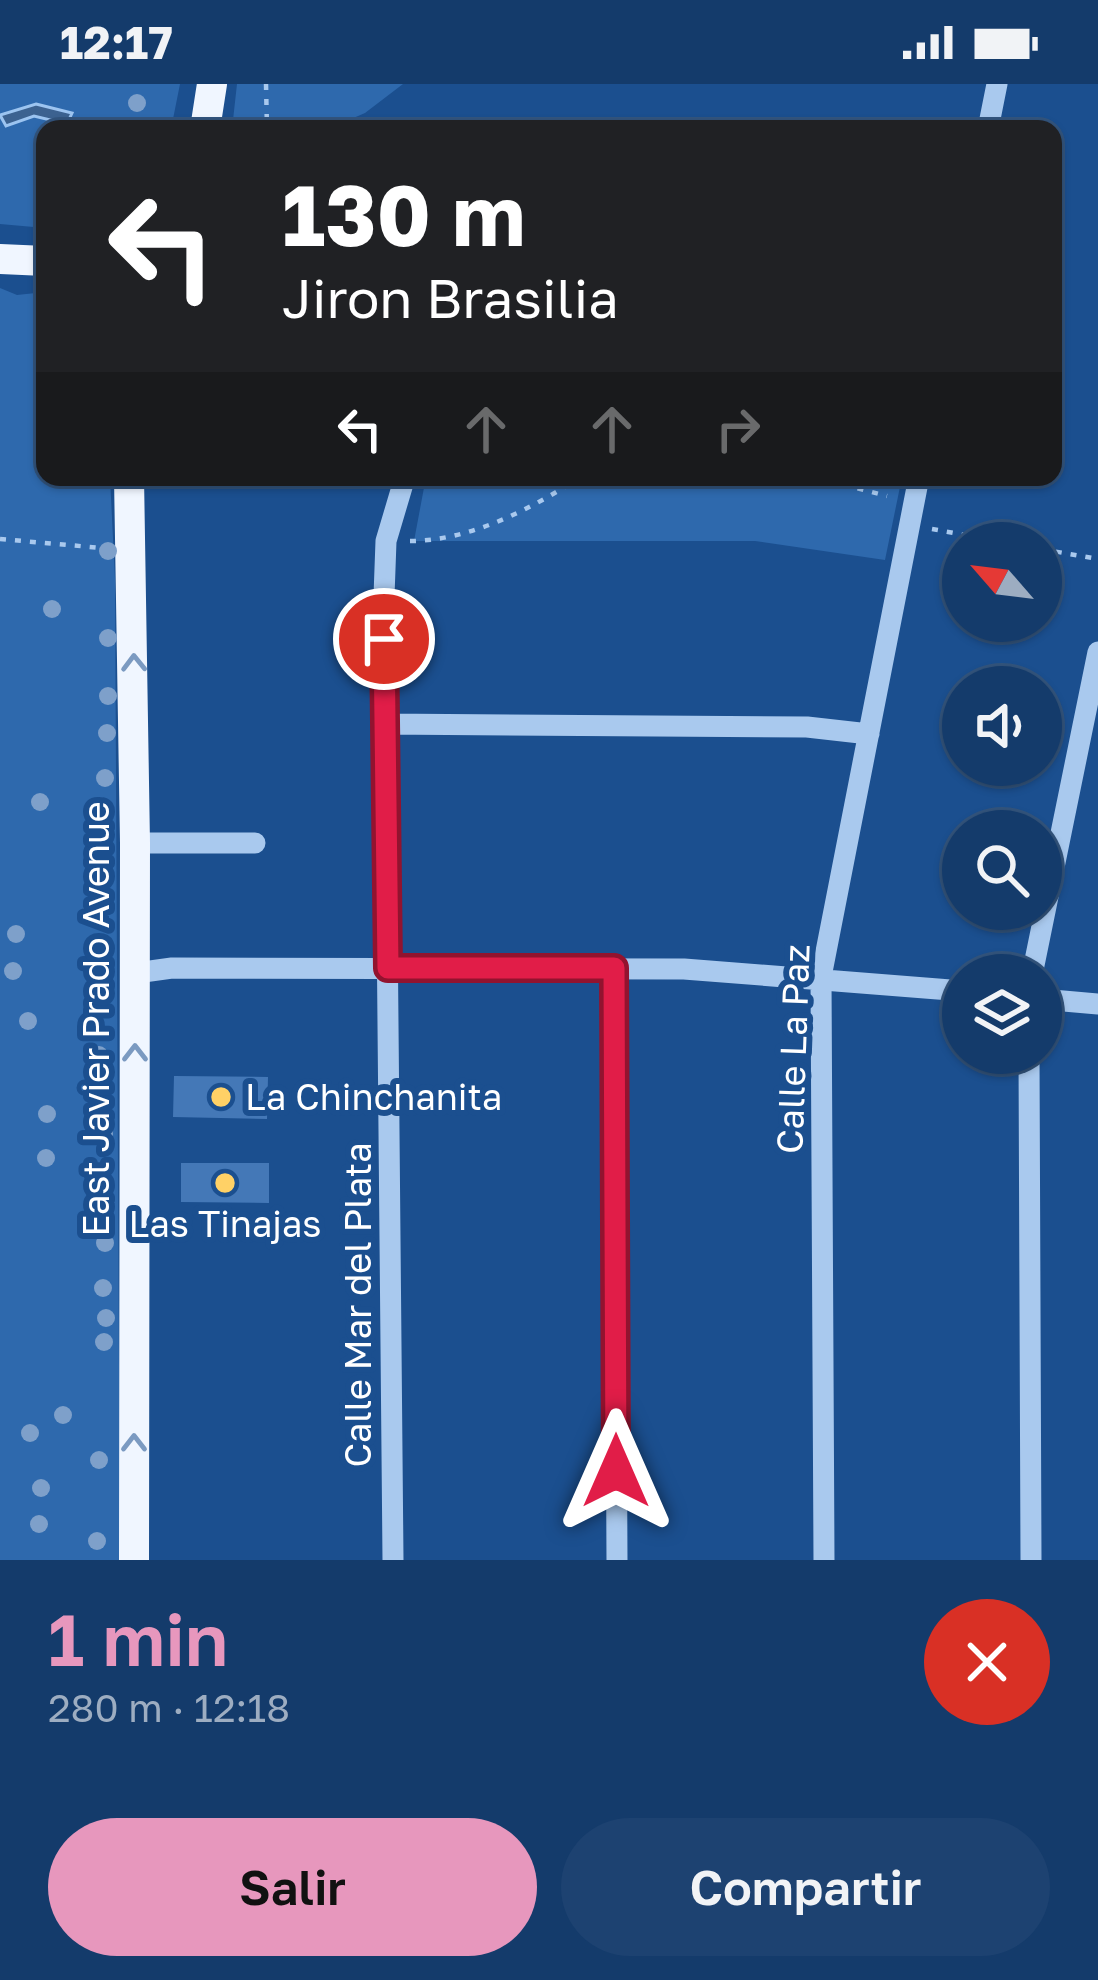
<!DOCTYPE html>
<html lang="es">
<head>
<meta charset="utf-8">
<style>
  :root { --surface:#143b6b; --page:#1d4271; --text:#f1f3f6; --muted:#9dadc1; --line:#33557e; --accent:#e797bd }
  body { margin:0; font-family:"Golos Text",sans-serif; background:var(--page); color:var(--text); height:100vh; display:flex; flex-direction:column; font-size:45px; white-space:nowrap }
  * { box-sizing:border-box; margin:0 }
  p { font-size:39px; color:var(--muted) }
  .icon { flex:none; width:66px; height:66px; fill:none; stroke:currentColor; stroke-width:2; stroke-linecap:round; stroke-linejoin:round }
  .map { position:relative; height:1476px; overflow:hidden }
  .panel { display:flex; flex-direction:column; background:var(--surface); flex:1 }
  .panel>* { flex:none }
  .hud { position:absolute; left:36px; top:36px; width:1026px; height:366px; border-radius:24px; box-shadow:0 3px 9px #0004,0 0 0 3px var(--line); background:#202124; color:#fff; overflow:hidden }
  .needle { width:78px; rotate:298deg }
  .fabs { position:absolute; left:942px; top:438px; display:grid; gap:24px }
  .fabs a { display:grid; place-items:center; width:120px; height:120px; border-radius:50%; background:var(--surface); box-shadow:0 3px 9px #0004,0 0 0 3px var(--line); font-size:60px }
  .pin { position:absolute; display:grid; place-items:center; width:102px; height:102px; color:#fff; margin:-51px; border:6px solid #fff; border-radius:50%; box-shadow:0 3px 12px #0007 }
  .me { position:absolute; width:132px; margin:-66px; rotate:0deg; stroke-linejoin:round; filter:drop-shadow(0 0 9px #0008) }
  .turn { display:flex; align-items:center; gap:42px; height:252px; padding:0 48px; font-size:54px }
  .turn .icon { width:156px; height:156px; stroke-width:2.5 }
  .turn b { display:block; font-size:84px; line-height:102px }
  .lanes { display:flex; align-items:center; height:114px; padding:0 48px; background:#0003; justify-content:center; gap:60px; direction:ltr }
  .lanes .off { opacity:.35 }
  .round { display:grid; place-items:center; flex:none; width:126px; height:126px; border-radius:63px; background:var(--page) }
  .headline { display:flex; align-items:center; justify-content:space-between; height:204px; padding:0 48px }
  h1 { font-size:72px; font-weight:600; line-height:90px; color:var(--accent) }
  .action { display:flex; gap:24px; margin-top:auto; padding:24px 48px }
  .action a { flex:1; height:138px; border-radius:72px; background:var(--accent); color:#111; font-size:48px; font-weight:600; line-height:138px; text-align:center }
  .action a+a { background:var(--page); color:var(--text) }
  .status { display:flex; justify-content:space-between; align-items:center; height:84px; padding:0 60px; background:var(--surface); direction:ltr }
  .status svg { height:33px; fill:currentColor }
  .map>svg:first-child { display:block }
</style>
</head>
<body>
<div class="status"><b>12:17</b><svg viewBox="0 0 49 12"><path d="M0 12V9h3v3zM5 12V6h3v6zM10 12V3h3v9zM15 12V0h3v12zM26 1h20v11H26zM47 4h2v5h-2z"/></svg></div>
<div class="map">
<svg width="1098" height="1476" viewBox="0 0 1098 1476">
  <rect width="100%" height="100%" fill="#1b4f8f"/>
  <path fill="#2e69ad" d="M0,0H180L171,45H45V144L0,140Z
    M237,0H403L365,29L328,45H232Z
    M0,204L17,211L45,208V393H110L115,495L120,1476H0Z
    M426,393H902L885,476L755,457H414Z"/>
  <path fill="#3c6290" stroke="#9cc4f0" stroke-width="3" d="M36,20L72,29L67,40L34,32L6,42L0,31Z"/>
  <path fill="#4478b7" d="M174,992L268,993L267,1035L173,1033Z
    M181,1079H269V1119L181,1118Z"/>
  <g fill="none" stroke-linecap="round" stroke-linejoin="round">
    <path stroke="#a9c9ee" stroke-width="4.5" stroke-dasharray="6 9" stroke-linecap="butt" d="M266,0L267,45
      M814,393L887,412
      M932,445L1009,459
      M0,455L102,464
      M410,457C469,457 532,425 580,393
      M1041,465L1098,475"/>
    <path stroke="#a9c9ee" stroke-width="21" d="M988,45L997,0
      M384,640L807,643L869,650
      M135,759H255
      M614,884L617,1476
      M136,889L172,884L684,885L963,907
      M1032,891L1098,568
      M1041,915L1098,920
      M1029,969L1031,1476
      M393,1476L384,512L386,457L405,393
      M824,1476L821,893L919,393"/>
    <path stroke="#f0f6ff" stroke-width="30" d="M205,45L212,0
      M0,175L45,177
      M129,393L135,759L134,1476"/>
  </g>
  <g fill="#7ea0ca">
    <circle cx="137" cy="19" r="9"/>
    <circle cx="108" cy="467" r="9"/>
    <circle cx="52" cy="525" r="9"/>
    <circle cx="108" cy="554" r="9"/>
    <circle cx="108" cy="612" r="9"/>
    <circle cx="107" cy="649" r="9"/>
    <circle cx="105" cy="694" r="9"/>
    <circle cx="40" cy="718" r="9"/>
    <circle cx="90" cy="830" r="9"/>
    <circle cx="16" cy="850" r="9"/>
    <circle cx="13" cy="887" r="9"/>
    <circle cx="28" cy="937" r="9"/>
    <circle cx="99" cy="971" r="9"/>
    <circle cx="101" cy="1009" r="9"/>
    <circle cx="47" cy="1030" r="9"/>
    <circle cx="104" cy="1050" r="9"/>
    <circle cx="46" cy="1074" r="9"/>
    <circle cx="103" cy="1107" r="9"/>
    <circle cx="105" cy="1159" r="9"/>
    <circle cx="103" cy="1204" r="9"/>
    <circle cx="106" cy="1234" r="9"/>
    <circle cx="104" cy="1258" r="9"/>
    <circle cx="63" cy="1331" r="9"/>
    <circle cx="30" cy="1349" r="9"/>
    <circle cx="99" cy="1376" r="9"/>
    <circle cx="41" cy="1404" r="9"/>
    <circle cx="39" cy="1440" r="9"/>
    <circle cx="97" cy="1457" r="9"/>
  </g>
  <defs><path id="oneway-chevron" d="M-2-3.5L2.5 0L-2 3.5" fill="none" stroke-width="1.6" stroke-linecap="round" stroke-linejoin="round" transform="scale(3)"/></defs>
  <g stroke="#7b9ac1">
    <use href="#oneway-chevron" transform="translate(134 579) rotate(-91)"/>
    <use href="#oneway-chevron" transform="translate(135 969) rotate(-90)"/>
    <use href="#oneway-chevron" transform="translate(134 1359) rotate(-90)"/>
  </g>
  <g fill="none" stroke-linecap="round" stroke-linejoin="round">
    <g stroke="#92132f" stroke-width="30">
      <path id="route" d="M384,555L388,884H614L616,1387"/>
    </g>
    <use href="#route" stroke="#e11d48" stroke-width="21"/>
  </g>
  <g fill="#ffd166" stroke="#1b4f8f" stroke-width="4.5">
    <circle cx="221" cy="1013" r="12"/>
    <circle cx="225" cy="1099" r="12"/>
  </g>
  <g text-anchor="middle" stroke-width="12" stroke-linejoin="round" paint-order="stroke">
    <g font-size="36" fill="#fff" stroke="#1b4f8f">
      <text transform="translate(96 935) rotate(-90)" y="13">East Javier Prado Avenue</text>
      <text transform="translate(793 965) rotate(-88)" y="13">Calle La Paz</text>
      <text transform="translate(358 1221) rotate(-90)" y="13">Calle Mar del Plata</text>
    </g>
    <g font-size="36" fill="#fff" stroke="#1b4f8f" text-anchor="start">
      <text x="245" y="1026">La Chinchanita</text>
      <text x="225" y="1153" text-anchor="middle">Las Tinajas</text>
    </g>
  </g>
</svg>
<div class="fabs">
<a><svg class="needle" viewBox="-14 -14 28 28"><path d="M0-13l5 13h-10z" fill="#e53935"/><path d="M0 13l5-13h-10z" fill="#9dadc1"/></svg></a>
<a><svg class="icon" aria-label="sound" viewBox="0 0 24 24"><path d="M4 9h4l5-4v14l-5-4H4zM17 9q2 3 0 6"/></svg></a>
<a><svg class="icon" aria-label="search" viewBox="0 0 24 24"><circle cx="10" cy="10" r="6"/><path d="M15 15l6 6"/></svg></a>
<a><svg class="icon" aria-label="layers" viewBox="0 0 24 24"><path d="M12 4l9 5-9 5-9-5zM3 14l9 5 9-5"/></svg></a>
</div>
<div class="pin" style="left:384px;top:555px;background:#d93025"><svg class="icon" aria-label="arrive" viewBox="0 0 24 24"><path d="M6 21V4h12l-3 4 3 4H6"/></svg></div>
<svg class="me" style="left:616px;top:1387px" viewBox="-20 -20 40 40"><path d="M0-17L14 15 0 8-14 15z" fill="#e11d48" stroke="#fff" stroke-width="4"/></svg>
<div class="hud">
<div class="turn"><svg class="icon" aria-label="left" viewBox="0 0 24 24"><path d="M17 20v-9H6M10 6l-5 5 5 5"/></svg><div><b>130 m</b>Jiron Brasilia</div></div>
<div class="lanes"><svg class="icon" aria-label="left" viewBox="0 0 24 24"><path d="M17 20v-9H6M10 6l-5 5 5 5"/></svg><svg class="icon off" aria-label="ahead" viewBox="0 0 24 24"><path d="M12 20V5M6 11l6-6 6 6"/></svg><svg class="icon off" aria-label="ahead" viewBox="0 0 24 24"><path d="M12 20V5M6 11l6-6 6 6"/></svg><svg class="icon off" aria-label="right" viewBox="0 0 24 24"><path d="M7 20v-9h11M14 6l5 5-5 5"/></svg></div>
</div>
</div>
<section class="panel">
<div class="headline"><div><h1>1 min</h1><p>280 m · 12:18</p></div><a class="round" style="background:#d93025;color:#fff"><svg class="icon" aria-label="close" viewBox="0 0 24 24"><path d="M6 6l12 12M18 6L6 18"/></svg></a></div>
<div class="action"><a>Salir</a><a>Compartir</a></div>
</section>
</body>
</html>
